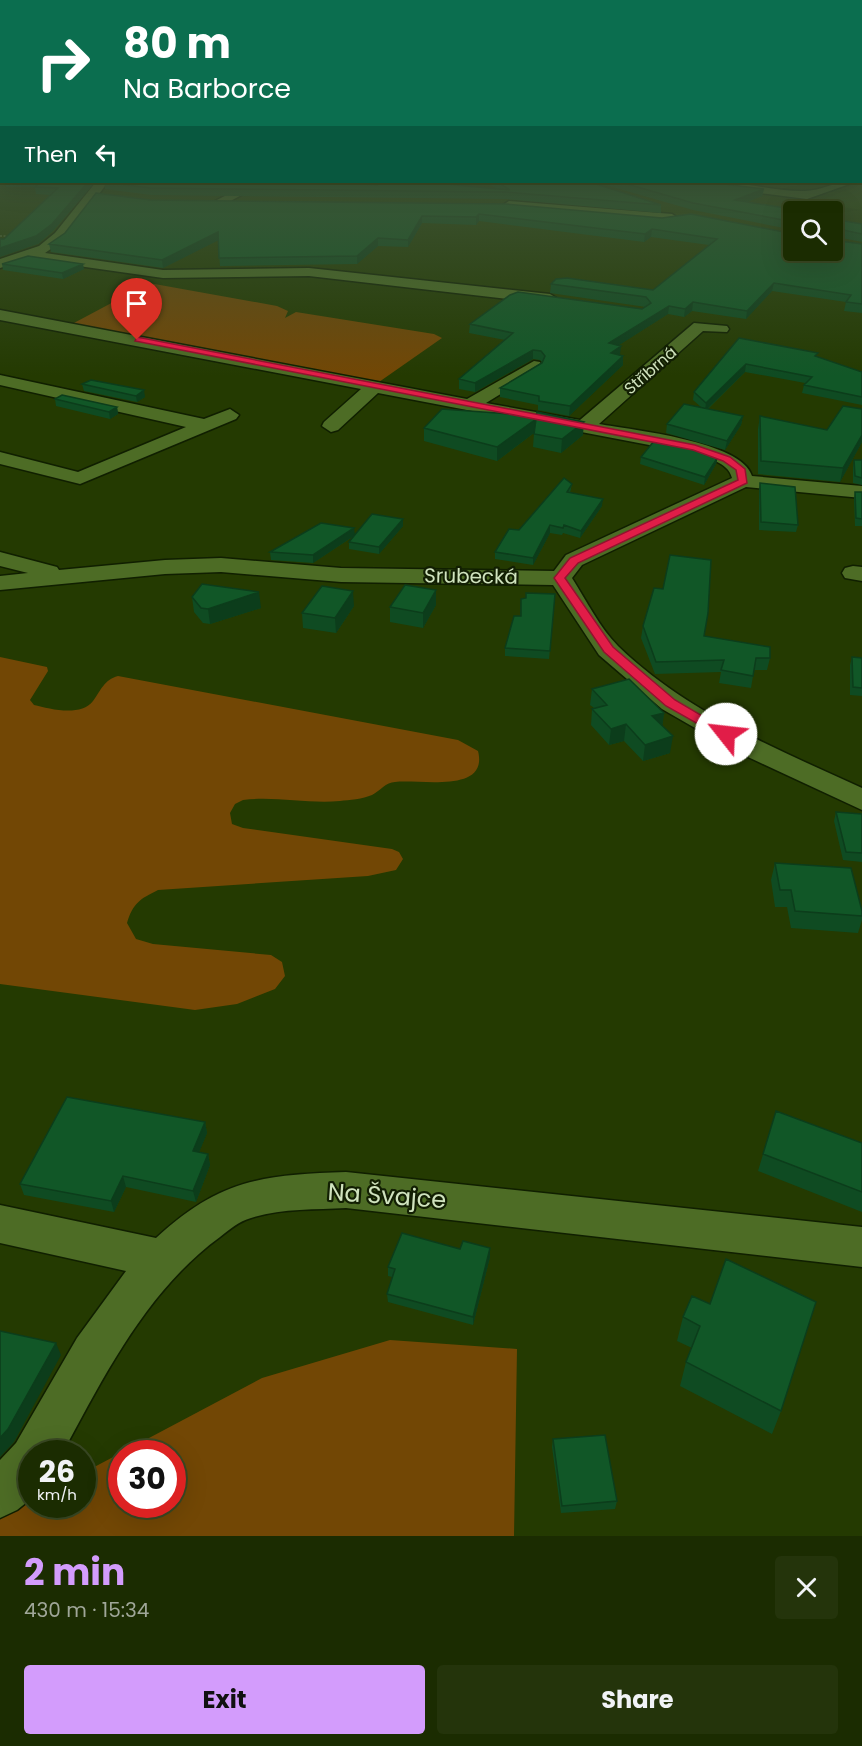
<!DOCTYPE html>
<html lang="en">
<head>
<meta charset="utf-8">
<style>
  :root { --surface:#1b2c01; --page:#24340b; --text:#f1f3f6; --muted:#a0a799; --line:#394823; --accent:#d39cfc }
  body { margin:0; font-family:Poppins,sans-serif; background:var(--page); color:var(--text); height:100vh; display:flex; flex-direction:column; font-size:22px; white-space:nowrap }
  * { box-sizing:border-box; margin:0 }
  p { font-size:20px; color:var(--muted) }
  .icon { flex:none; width:33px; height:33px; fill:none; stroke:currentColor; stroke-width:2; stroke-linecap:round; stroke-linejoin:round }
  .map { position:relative; height:1536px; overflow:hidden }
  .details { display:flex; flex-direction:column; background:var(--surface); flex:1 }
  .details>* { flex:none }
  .top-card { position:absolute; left:0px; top:0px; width:862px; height:183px; box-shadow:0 6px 24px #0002,0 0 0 2px var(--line); background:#0b6e4f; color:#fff; overflow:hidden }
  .buttons { position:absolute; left:783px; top:201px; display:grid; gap:12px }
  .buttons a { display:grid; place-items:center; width:60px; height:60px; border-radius:6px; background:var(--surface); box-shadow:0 6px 24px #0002,0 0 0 2px var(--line); font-size:30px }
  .speed { position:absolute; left:18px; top:1440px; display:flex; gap:12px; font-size:30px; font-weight:700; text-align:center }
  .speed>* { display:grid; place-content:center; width:78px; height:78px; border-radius:50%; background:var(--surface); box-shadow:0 6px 24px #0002,0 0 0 2px var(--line); line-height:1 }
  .speed small { font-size:15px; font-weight:400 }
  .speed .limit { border:9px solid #d22; background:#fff; color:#111 }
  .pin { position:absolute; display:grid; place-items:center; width:51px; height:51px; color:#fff; margin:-62px -26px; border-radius:50% 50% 50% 0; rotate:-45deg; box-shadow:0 0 6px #0007 }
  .pin .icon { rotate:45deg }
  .me { position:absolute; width:66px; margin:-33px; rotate:299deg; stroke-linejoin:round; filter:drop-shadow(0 0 4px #0008) }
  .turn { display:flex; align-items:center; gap:21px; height:126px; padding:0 24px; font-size:27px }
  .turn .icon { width:78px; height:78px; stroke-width:2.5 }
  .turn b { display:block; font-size:42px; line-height:51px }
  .then { display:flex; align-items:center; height:57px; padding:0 24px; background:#0003; gap:12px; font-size:22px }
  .round { display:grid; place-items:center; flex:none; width:63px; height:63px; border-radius:6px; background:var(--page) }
  .overview { display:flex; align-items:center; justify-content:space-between; height:102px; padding:0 24px }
  h1 { font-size:36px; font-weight:700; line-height:45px; color:var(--accent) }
  .action { display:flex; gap:12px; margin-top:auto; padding:12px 24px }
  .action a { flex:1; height:69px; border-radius:6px; background:var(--accent); color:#111; font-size:24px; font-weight:700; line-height:69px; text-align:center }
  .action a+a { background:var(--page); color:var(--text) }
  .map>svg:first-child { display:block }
</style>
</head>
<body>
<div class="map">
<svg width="862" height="1536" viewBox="0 0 862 1536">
  <rect width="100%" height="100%" fill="#243a01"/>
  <path fill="#2b4402" d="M862,184V210L814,203Z"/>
  <path fill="#724705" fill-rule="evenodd" d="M149,283L277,306L288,311L285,318L296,312L434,334L442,338L379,382L72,324Z
    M0,657L47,667L48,671L30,700L34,705C50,709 81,717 93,701C101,690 104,680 118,676L458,740L478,751C489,794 420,779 395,782C386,782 380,791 372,795C363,799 349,800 340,801C308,804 275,796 243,800L235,804L230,813L232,824L243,828L392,849L399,852L403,859L396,870L368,876L158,890C140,899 133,903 127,923L136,939L153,944L271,955L282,962L285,976L275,989L237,1004L195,1010L0,984Z
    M390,1340L517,1349L514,1536H0V1518L31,1501L32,1504H82L83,1473L262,1378ZM122,1454H172V1504H122Z"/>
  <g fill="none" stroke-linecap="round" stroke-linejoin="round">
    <g stroke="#101f00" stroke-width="3">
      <path id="minor" d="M96,182H108L65,239L45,253L163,270L309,268L550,294L558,299L550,304L309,276L163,278L29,259L0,268V259L39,246L55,233Z
        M252,182H266L223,205L213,202Z
        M698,182C734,178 769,192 805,191C822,191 837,180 855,182L807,199L704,186Z
        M509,201L672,214L678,218L672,222L505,208L503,205Z
        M0,310L467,399L534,361L540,362L542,366L540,370L486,403L580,420L694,323L727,326L729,329L727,332L703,331L599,424C632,430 742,441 752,476L862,486V498L746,487L582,565L572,578C586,600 600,628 618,646C687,713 777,749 862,788V810L735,751L662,709L599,655L553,585L341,582L221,572L165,574L0,590V576L28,573L0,566V552L57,567L59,570L165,560L221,558L341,568L554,571L566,555L732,478C728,461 705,458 691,453L378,393L338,430L331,432L322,426L324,422L361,389L0,320Z
        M0,375L204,419L230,409L239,415L236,419L80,484L0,464V452L78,472L186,427L0,385Z
        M853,566L862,567V581L845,578L842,573L845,568Z
        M346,1172L862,1227V1267L346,1208C315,1210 281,1208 251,1218C239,1221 229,1230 220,1237C147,1290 104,1376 62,1454H32V1498L17,1510L0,1518V1460L16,1443L77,1338L126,1271L0,1243V1205L156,1238C220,1179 263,1175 346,1172Z"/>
    </g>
    <path stroke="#5a6f3d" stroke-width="1.5" stroke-dasharray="2 1.5" stroke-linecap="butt" d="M0,236H11"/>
    <use href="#minor" fill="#4d6c25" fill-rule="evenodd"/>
  </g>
  <path fill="#0f4b22" d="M5,182H95L53,231L38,244L4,239L50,195L36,194L35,187H6Z
    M104,182L377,185L497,189L486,182H590L661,205V213L506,199L151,195L105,189Z
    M595,182H707L764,189L762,196L747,202L794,212V230L693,210Z
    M150,200L506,204L862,244V313L844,311L846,302L772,291L746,319L692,311L684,317L668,314L619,345L620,355L623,365L569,416L538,410V405L500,397V388L542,362L540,360L533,359L475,392L459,389V379L505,340L469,333L470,324L642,309L646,307L550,293L551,284L653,290L709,245L651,237L644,242L479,221L476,225L422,223L408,247L378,246L357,264L220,266L218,240L163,268L51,252L49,244Z
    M832,219L862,224V242L832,236Z
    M2,264L84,269L63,279L3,270Z
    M739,338L817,357L862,372V405L802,393L804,385L805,383L745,372L708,409L743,416L741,425L725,450L666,433L667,424L701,407L693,400L694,392Z
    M82,384L145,397L137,402L84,391Z
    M55,399L117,407L118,414L110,419L56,406Z
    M862,409V442L840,482L758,474V429L760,416L827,430Z
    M424,428L583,435L561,453L533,447L534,433L497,461L424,441Z
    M641,457H718L716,464L704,485L640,464Z
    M854,460H862V485L853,483V467Z
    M760,483L798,525L796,532L759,530V490Z
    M572,484L570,493L602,506L580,538L563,533L562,535L550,533L533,565L495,559V552Z
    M855,492H862V526H855L854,499Z
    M403,519V526L379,554L349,549V542L354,536L313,563L271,560L270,552L355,535Z
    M555,594L549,659L505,656V648L520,616L521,599Z
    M192,597L261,608L210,624L203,623L194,612Z
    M436,605L423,628L390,622V607Z
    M354,606L336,633L303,628L302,613Z
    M643,626L704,636L770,658L767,670H754L751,688L719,683L721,672L655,674L641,638Z
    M852,657L862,658V696L850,695V665Z
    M592,689L664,713L662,726L670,753L643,761L624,741L609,745L591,725L592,709L594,708L590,705Z
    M836,812L862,814V862L843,860L834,821Z
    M775,863L862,911V920L858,933L791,928L787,907H775L771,880Z
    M776,1111L862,1143V1212L758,1171Z
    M205,1122L207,1133L199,1152L208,1154L210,1165L196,1202L126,1187L114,1212L24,1195L20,1184Z
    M460,1249L490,1257L473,1325L388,1302L387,1294L392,1277L388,1276V1267Z
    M710,1304L781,1411L772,1434L680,1386L686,1362L692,1348L677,1341L683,1317Z
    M553,1439L617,1501L615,1509L561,1513L552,1447Z"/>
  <path fill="#0c3d1b" d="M88,182H95L53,231L38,244L0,257V248Z
    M764,189L762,196L734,207L735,200Z
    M479,214V221L476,225V217Z
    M422,216V223L408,247V240Z
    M652,229L651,237L644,242L645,234Z
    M218,232L219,240L163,268L162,260Z
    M378,238V246L357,264V256Z
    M83,264L84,269L63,279L62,273Z
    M774,283L772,291L746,319L747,311Z
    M693,302L692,311L684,317L685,309Z
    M669,306L668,314L608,352L609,343Z
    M621,346L620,355L611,353Z
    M533,350V359L475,392V383Z
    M623,356V365L569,416L570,406Z
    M746,364L745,372L705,411L706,403Z
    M144,390L145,397L137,402L136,396Z
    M117,407L118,414L110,419L109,412Z
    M743,416L741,425L725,450L727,441Z
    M536,419L535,432L497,461V447Z
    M584,422L583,435L561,453L562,439Z
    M862,435V442L840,482L843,468Z
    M718,457L716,464L704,485L705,477Z
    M603,499L602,506L580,538L581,531Z
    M403,519V526L379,554V547Z
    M550,525V533L533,565V558Z
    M354,528L355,535L313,563V555Z
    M436,590V605L423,628V613Z
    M353,591L354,606L336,633L335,618Z
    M259,592L261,608L210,624L208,609Z
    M664,713L662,729L652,716Z
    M626,724L624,741L609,745L611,729Z
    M673,736L670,753L643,761L645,745Z
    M205,1122L207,1133L195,1162L193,1151Z
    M208,1154L210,1165L196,1202L193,1191Z
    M123,1176L126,1187L114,1212L111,1201Z
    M490,1248V1257L473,1325V1317Z
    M56,1343L61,1355L14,1442L0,1457V1438Z"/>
  <path fill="#115727" stroke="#0c3d1b" stroke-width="1.5" d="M41,182H88L52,224L36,236L0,248V239H4L58,188L35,187Z
    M104,182H329L377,185L383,182H423L510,190L497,182H590L661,205L506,192L150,188Z
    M620,182H707L764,189L735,200L810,212H794V222L693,203Z
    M96,193L150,200L506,204L662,218L691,214L794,234V250H832V240L862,244V304L846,302L851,295L774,283L747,311L693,302L685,309L669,306L609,343L621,346L611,353L623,356L570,406L539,401V396L500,388L542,363L545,356L541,351L533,350L475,383L459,379L513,333L470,324L510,295L518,292L642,309L651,303L646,297L551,284L556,279L567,278L653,290L717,239L652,229L645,234L479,214L476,217L422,216L408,240L378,238L357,256L219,258L218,232L162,260L49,244L65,233Z
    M832,219L862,224V234L834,228L832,229Z
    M28,256L83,264L62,273L2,264Z
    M739,338L818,353L815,356L862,372V397L804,385L812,377L746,364L706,403L694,392Z
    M91,380L144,390L136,396L82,384Z
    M62,395L117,407L109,412L55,399Z
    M684,404L743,416L727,441L667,424Z
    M843,406L862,409V435L843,468L761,461L760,416L827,430Z
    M442,409L536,416L537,412L584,422L562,439L534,434L536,419L497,447L424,428Z
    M654,441L691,448L718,457L705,477L641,457Z
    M854,460H862V478L855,476Z
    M564,478L572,484L567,492L603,499L581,531L564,525L563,528L550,525L533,558L495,552L509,529L519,530Z
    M760,483L795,487L798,525L761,522Z
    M855,492H862V519L856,518Z
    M372,514L403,519L379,547L349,542Z
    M321,523L354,528L313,555L270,552Z
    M670,555L711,560L708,613L704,636L770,647V658H756L753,676L721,670L724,660L656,662L643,626L654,588L663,589Z
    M202,584L259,592L208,609L201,608L192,597Z
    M405,585L436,590L423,613L390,607Z
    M322,586L353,591L335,618L302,613Z
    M526,593L555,594L550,651L505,648L514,616H521V599L526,598Z
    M852,657L862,658V688L853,687Z
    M629,679L664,713L652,716L673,736L645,745L626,724L611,729L592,709L607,705L592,689Z
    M836,812L862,814V853L846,852Z
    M775,863L851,868L862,911V916L795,911L791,890H780Z
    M67,1097L205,1122L193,1151L208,1154L193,1191L123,1176L111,1201L20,1184Z
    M776,1111L862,1143V1192L763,1154Z
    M402,1233L460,1249L463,1241L490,1248L473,1317L387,1294L395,1269L388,1267Z
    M726,1259L816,1302L781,1411L686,1362L700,1326L683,1317L692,1296L710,1304Z
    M0,1331L56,1343L8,1429L0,1438Z
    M605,1435L617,1501L562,1506L553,1439Z"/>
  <linearGradient id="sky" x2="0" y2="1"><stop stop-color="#142001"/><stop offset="0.43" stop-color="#3f5538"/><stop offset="1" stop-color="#3f5538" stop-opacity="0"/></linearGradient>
  <rect width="862" height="376" fill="url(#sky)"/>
  <path fill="#e11d48" stroke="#92132f" stroke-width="1.5" d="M137,337L695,445L730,457L745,469L747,483L578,563L565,578L613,647L675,700L733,734L731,737H721L666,706L604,652L554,578L570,558L738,480L736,470L723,461L693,450L135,341Z"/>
  <g text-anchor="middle" stroke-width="4.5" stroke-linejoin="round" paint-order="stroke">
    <g font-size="16" fill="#d0e3be" stroke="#121f03">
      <text transform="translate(650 370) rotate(-41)" y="6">Stříbrná</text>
    </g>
    <g font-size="20" fill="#d0e3be" stroke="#121f03">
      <text transform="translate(471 576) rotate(1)" y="7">Srubecká</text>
    </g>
    <g font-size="24" fill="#d0e3be" stroke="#121f03">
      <text transform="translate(387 1196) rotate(4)" y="8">Na Švajce</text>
    </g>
  </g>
</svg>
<div class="buttons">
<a><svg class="icon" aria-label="search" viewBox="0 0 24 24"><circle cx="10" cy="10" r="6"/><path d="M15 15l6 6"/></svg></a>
</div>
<div class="speed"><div>26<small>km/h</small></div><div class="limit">30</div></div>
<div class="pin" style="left:137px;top:340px;background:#d93025"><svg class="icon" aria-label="arrive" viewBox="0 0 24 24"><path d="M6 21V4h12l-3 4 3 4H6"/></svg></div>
<svg class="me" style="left:726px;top:734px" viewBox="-20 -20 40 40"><circle r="19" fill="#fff"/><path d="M0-13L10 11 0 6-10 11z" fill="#e11d48"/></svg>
<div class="top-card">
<div class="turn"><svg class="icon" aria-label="right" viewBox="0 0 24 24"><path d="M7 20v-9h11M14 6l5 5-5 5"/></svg><div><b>80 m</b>Na Barborce</div></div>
<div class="then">Then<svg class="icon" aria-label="left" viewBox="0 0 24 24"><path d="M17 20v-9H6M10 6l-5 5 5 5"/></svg></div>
</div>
</div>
<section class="details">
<div class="overview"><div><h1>2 min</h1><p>430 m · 15:34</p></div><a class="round"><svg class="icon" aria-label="close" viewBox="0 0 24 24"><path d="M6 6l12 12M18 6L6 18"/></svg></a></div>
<div class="action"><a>Exit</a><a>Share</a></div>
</section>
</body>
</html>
